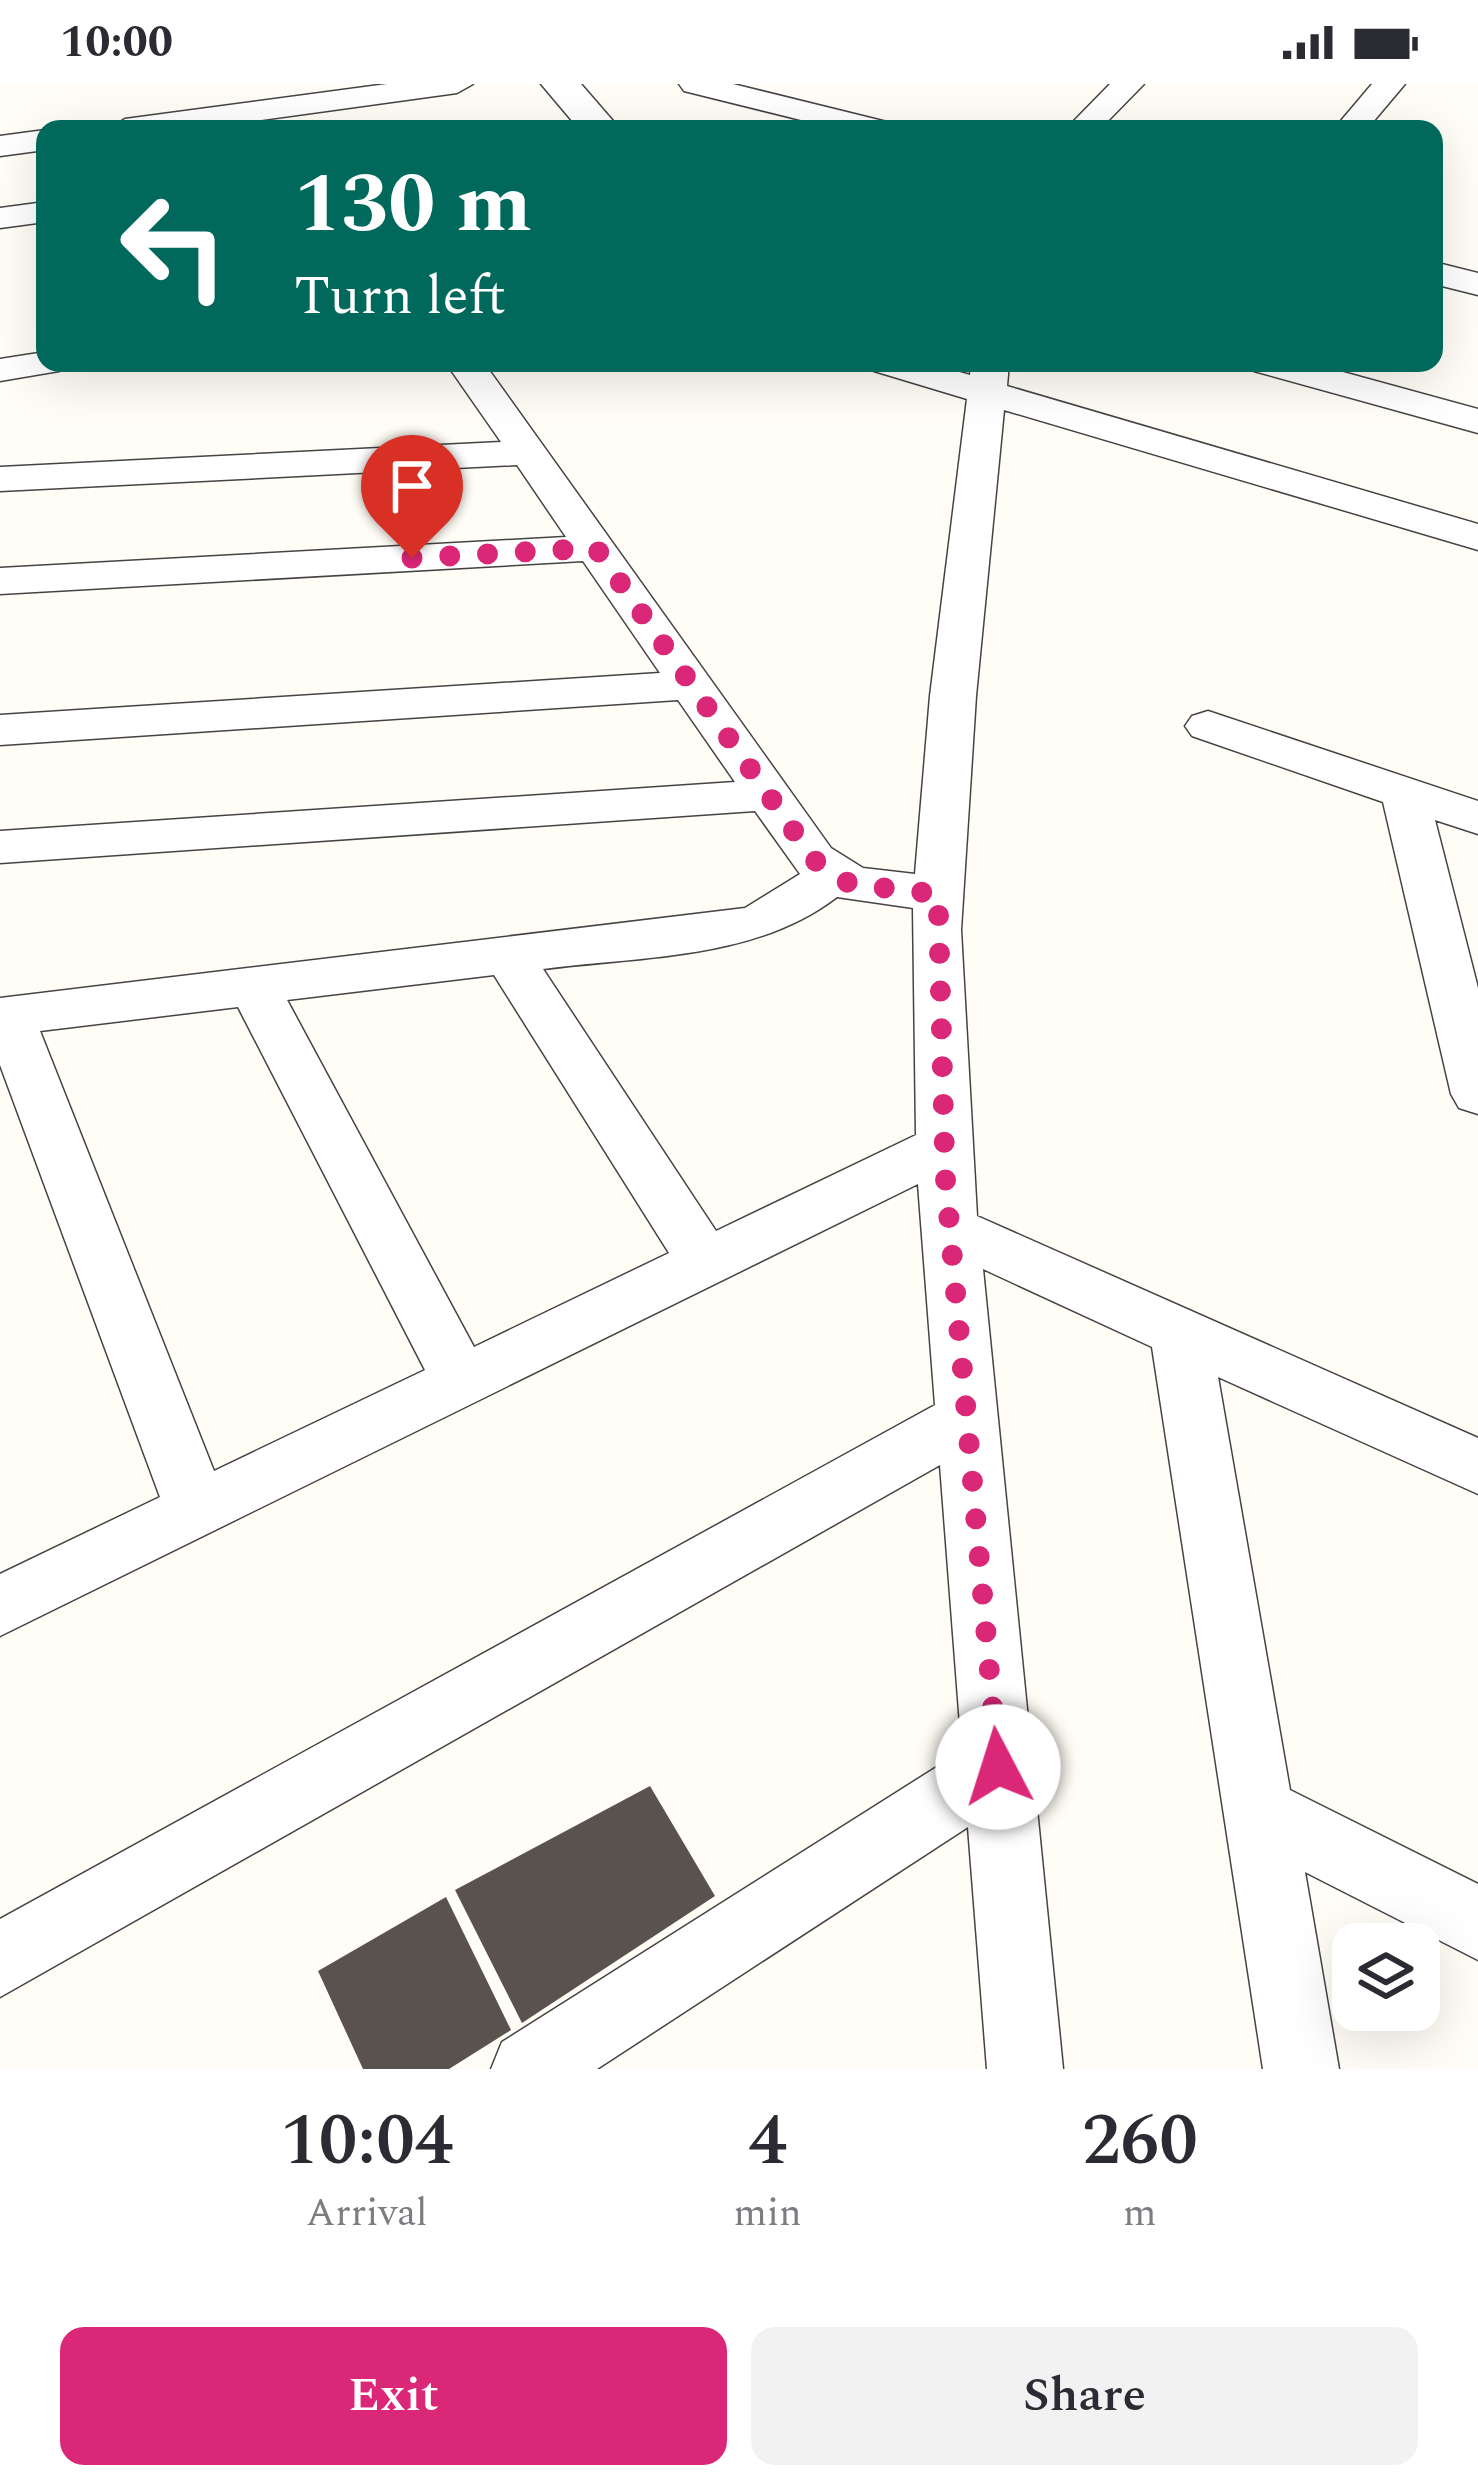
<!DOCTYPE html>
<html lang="en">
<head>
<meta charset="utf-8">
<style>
  :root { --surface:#fff; --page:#f2f2f3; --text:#2b2b33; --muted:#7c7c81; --accent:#db2777 }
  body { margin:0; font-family:Spectral,serif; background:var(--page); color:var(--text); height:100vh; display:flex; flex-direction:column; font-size:45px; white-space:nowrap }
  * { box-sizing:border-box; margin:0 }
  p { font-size:39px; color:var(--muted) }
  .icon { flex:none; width:66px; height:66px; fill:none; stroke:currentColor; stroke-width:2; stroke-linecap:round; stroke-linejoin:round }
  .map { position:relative; height:1985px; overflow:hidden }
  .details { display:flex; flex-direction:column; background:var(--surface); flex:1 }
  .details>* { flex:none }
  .banner { position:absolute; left:36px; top:36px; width:1407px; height:252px; border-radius:24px; box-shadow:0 12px 48px #0002; background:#00695c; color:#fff; overflow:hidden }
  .controls { position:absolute; left:1332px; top:1839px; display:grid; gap:24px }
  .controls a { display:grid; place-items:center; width:108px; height:108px; border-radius:24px; background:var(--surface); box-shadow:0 12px 48px #0002; font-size:60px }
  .pin { position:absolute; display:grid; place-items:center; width:102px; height:102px; color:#fff; margin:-123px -51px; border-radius:50% 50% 50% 0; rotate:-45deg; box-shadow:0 0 12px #0007 }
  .pin .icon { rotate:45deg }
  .me { position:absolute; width:132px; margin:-66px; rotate:355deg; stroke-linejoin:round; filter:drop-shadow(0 0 9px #0008) }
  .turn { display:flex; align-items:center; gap:42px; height:252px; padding:0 60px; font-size:54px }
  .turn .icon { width:156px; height:156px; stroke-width:2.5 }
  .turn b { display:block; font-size:84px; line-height:102px }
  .eta { display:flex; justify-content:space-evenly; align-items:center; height:204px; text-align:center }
  .eta b { font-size:72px; font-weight:600; line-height:84px }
  .cta { display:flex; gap:24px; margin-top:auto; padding:24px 60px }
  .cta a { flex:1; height:138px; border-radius:24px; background:var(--accent); color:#fff; font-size:48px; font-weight:600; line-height:138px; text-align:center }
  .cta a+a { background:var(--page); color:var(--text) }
  .status { display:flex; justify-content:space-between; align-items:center; height:84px; padding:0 60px; background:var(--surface); direction:ltr }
  .status svg { height:33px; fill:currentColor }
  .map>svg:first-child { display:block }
</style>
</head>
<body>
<div class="status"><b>10:00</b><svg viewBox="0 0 49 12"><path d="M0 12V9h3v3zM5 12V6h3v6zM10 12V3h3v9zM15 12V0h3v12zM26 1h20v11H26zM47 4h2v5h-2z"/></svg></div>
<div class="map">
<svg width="1478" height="1985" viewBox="0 0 1478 1985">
  <rect width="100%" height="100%" fill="#fffdf5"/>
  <path fill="#5a524d" d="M650,1702L715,1812L522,1939L455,1806Z
    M446,1813L511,1946L449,1985H363L318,1887Z"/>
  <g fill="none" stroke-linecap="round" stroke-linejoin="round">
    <g stroke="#444" stroke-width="3">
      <path id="minor" d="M387,0H473L457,9L196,45H109L125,35Z
        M679,0H733L887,38L892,45H837L684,7Z
        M1110,0H1144L1100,45H1066Z
        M1372,0H1405L1367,45H1334Z
        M45,46V66L0,72V52Z
        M45,118V138L0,144V124Z
        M1434,178L1478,189V211L1434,200Z
        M45,268V279H65L59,287L0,297V275Z
        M446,279H484L831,764L863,784L915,790L930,612L967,315L874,287L868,279H928L970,291L971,279H1009L1007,302L1478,440V466L1004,326L976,612L961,846L977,1132L1478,1354V1410L1218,1293L1290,1706L1478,1800V1876L1305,1788L1339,1985H1263L1152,1263L983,1185L1063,1985H987L968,1743L597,1985H491L502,1958L962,1667L940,1381L0,1913V1835L935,1321L918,1100L0,1552V1490L160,1413L0,981V914L745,824L800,790L755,727L0,779V747L735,698L678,616L0,661V631L660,589L583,477L0,510V484L566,453L517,381L0,407V383L501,358ZM837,813L913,824L916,1051L716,1147L543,885C643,872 755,876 837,813ZM494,891L669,1169L474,1263L287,916ZM238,923L425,1286L214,1387L40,947Z
        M1248,279H1310L1478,325V349L1254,287Z
        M1208,627L1478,717V750L1435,736L1478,904V1030L1459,1024L1451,1010L1383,718L1192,652L1185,642L1192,632Z"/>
    </g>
    <g stroke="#444" stroke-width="3">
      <path id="tertiary" d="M541,0H581L620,45H579Z"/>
    </g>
    <use href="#minor" fill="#fff" fill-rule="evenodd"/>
    <use href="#tertiary" fill="#fff" fill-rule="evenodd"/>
  </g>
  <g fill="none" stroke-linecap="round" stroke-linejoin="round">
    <path stroke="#db2777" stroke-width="21" stroke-dasharray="0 37.8" d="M412,474L596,464L814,776L850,800L938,810L945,1090L998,1683"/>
  </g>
</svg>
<div class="controls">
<a><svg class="icon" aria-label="layers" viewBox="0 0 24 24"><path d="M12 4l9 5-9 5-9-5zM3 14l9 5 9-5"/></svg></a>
</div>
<div class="pin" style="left:412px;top:474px;background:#d93025"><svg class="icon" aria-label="arrive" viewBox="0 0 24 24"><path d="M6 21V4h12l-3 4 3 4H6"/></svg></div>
<svg class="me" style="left:998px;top:1683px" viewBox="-20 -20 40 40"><circle r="19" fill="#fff"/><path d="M0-13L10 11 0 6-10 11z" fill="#db2777"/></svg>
<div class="banner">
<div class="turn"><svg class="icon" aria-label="left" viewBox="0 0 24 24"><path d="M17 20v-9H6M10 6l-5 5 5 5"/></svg><div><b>130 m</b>Turn left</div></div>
</div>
</div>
<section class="details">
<div class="eta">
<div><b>10:04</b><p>Arrival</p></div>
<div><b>4</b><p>min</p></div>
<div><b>260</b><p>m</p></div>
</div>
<div class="cta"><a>Exit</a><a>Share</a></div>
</section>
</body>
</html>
